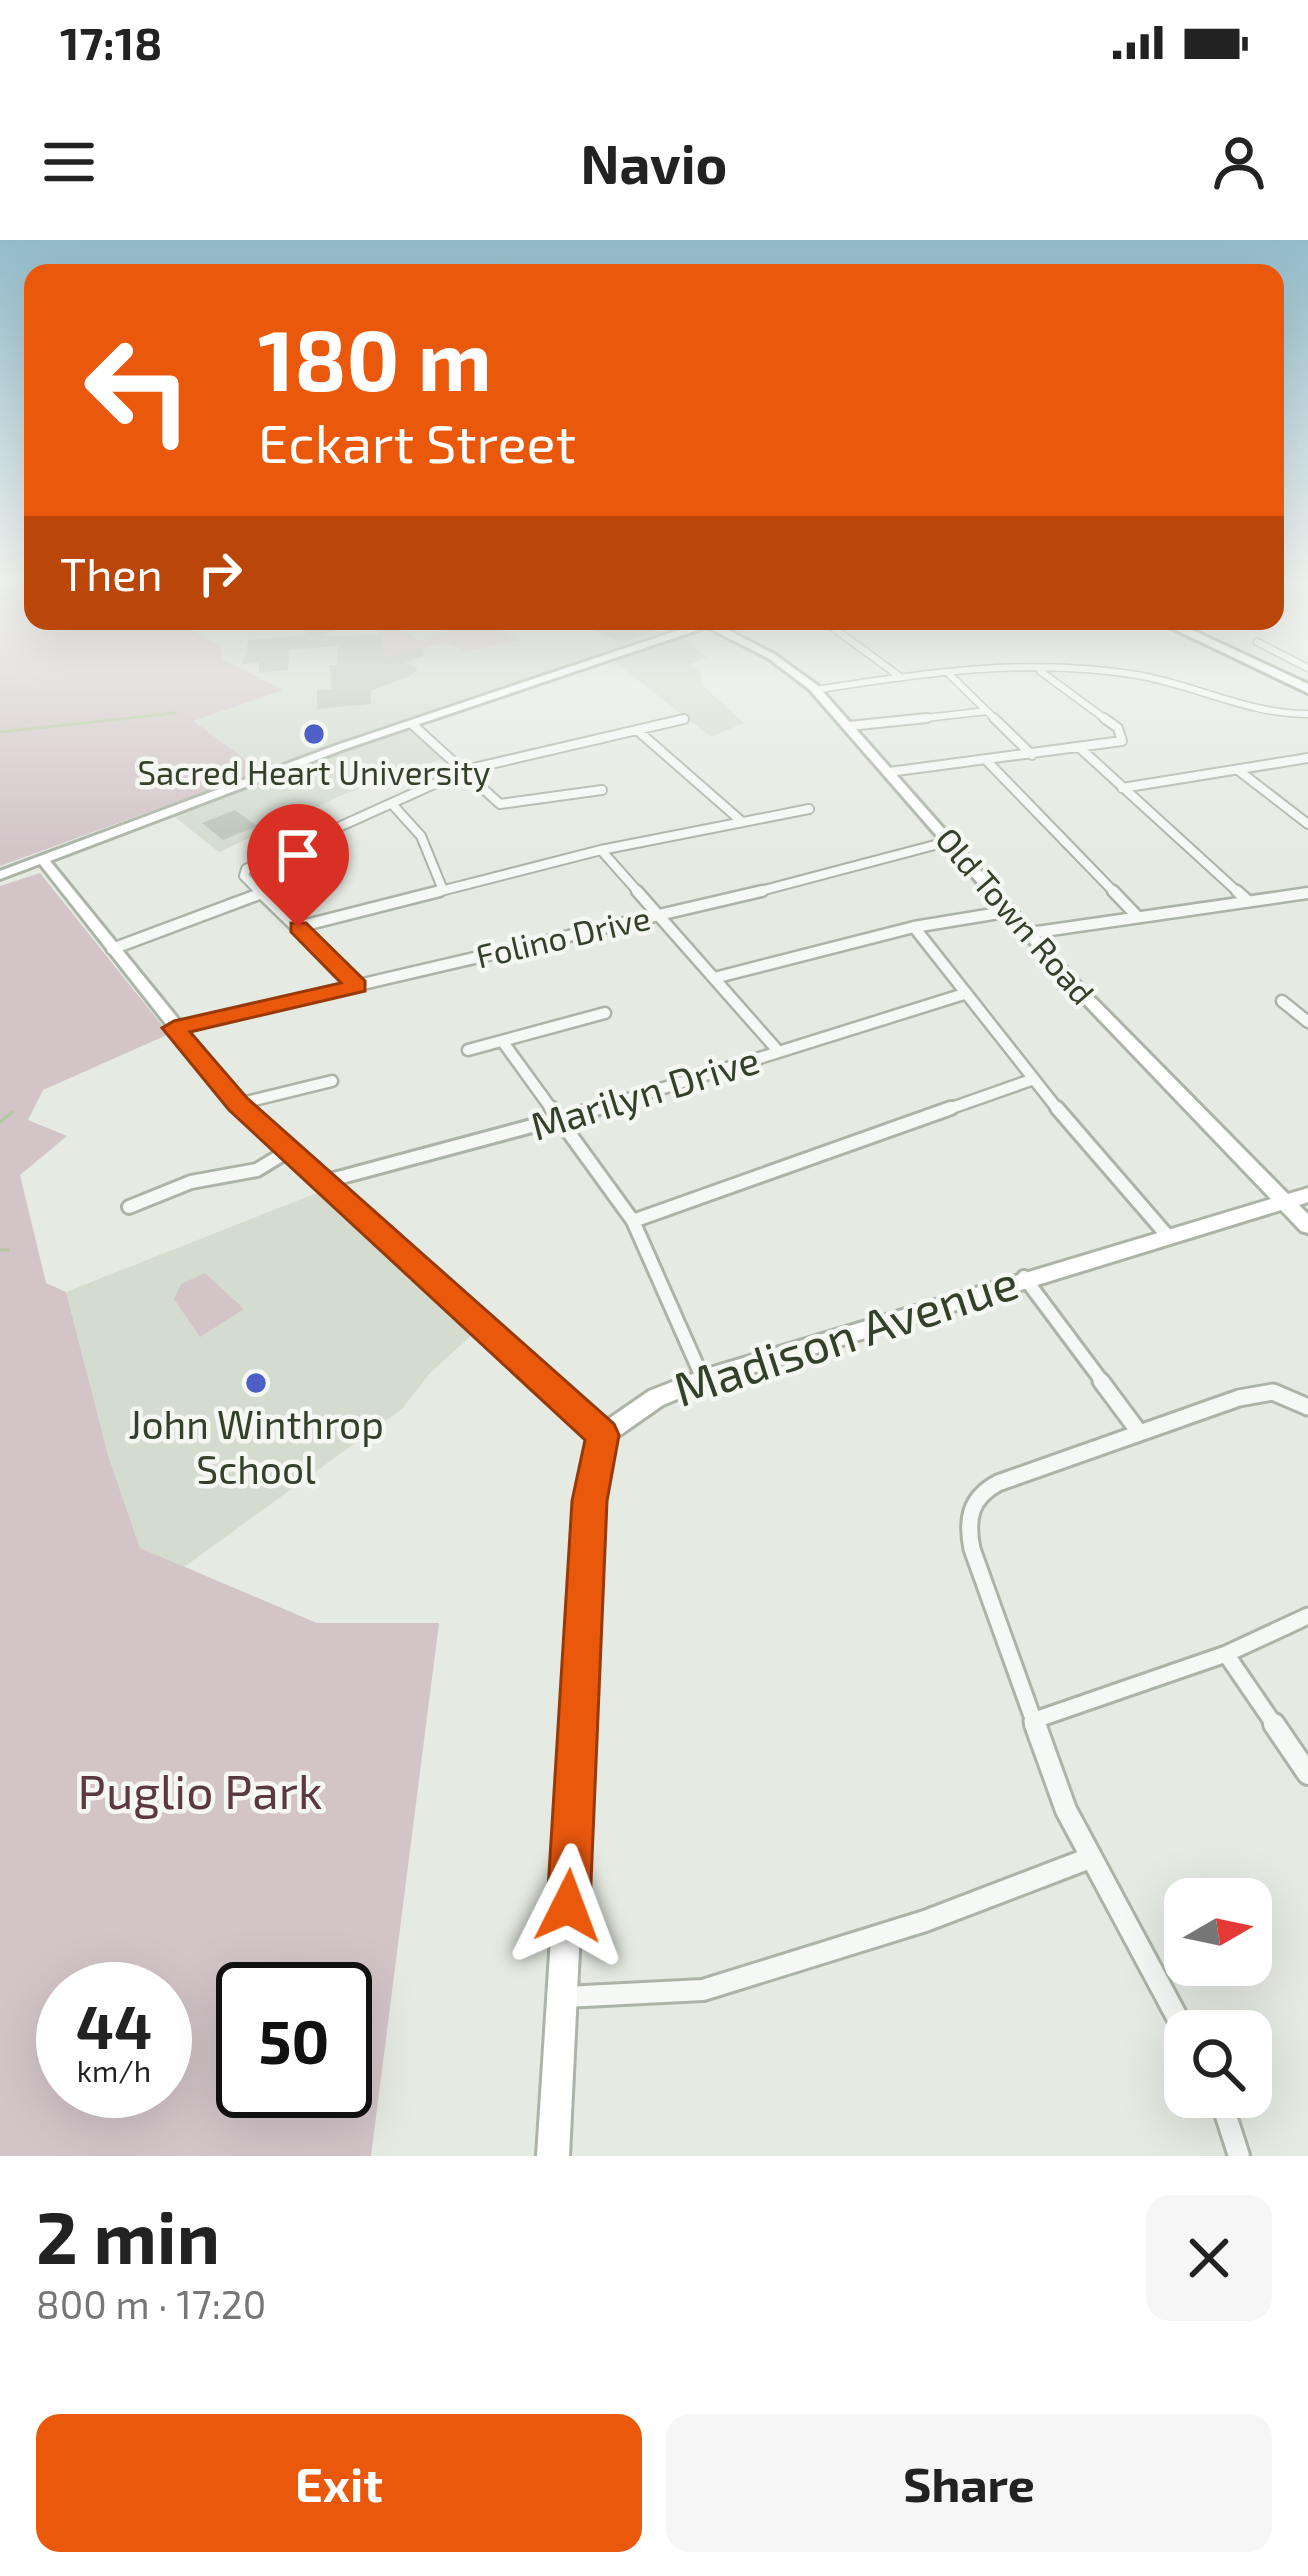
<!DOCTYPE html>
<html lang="en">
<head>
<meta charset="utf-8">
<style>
  :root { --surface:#fff; --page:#f6f6f6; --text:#222; --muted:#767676; --accent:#ea580c }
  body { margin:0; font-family:"Exo 2",sans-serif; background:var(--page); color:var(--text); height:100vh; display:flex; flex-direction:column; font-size:45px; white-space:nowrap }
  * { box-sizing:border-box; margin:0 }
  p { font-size:39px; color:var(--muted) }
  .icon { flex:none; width:66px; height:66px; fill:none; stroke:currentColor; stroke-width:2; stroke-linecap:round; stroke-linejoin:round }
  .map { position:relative; height:1916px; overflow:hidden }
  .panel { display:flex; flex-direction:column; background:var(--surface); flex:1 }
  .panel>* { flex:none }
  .hud { position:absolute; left:24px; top:24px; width:1260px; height:366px; border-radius:24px; box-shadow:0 12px 48px #0002; background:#ea580c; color:#fff; overflow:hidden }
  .needle { width:78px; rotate:81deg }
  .fabs { position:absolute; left:1164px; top:1638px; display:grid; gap:24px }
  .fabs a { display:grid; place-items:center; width:108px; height:108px; border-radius:24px; background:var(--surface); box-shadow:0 12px 48px #0002; font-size:60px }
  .speed { position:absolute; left:36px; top:1722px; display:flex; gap:24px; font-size:60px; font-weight:700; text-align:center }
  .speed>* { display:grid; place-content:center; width:156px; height:156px; border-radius:50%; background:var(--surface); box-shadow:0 12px 48px #0002; line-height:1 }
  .speed small { font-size:30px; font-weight:400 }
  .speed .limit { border:6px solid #111; border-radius:18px; background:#fff; color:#111 }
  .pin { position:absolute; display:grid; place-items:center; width:102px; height:102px; color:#fff; margin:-123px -51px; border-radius:50% 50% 50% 0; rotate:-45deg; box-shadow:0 0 12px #0007 }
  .pin .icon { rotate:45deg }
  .me { position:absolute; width:132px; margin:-66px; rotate:3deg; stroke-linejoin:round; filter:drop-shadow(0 0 9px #0008) }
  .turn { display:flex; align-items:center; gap:42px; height:252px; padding:0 36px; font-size:54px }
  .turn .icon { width:156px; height:156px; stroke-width:2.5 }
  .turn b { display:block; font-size:84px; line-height:102px }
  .then { display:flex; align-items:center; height:114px; padding:0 36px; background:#0003; gap:24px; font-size:45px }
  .round { display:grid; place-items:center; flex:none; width:126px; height:126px; border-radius:24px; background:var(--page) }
  .headline { display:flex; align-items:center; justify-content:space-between; height:204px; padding:0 36px }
  h1 { font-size:72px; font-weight:700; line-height:90px }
  .cta { display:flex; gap:24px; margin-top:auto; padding:24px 36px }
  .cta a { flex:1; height:138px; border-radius:24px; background:var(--accent); color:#fff; font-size:48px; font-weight:700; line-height:138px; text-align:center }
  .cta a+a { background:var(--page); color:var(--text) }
  .status { display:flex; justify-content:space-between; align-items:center; height:84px; padding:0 60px; background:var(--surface); direction:ltr }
  .status svg { height:33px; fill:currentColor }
  header { display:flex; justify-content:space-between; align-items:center; height:156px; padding:0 36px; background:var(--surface); font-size:54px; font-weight:700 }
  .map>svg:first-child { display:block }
</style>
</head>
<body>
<div class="status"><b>17:18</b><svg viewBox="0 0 49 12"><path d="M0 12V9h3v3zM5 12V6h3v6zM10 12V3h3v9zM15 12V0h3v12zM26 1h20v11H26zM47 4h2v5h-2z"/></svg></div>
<header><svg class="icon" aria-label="menu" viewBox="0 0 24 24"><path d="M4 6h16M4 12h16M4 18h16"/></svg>Navio<svg class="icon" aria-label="person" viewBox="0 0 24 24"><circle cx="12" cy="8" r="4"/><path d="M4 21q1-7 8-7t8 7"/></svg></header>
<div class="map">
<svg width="1308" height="1916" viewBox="0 0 1308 1916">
  <rect width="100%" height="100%" fill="#e5eae2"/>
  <path fill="#d4dcd0" d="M176,381H703L676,391L707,418L690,424L701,433L702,445L744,483L711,497L611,419L411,486L444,518L347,553L219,612L171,574L268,536L192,481L223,419L219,406Z
    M319,952L472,1095L430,1133L402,1169L184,1327L140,1308L108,1215L66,1052Z"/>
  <path fill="#d3c4c8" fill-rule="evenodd" d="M0,341H33V381H176L220,406L223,420L283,450L193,481L261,531L0,626Z
    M425,381H498L501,391L521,400L465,412L445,402L375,423V405L384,404L378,391L394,386L420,401L447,392Z
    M40,633L169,794L43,850L28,880L67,896L20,935L46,1043L66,1052L108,1215L140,1308L317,1383H439L371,1916H0V646ZM63,1749H165V1851H63ZM345,1749V1851H243V1749Z
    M205,1033L244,1069L200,1097L174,1059L181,1044Z"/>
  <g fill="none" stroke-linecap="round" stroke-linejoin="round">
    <path stroke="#b3c89f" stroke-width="3" d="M0,492L175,473
      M0,882L12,872
      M0,1010H8"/>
  </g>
  <path fill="#bec6ba" d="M307,381H355L322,396L382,395L384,419L422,407L424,416L405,422L418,429L410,436L370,451L371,464L317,469V450L331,449L330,425H337L338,406L290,410L288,430L259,433V423L242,424L249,400L305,395Z
    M575,381H674L675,382L622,403Z
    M235,570L257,586L223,600L202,583Z"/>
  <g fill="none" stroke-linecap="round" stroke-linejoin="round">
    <g stroke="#acb4a7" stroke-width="9">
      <path id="street-far5" d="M824,381L899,436
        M1257,402L1308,428
        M1040,431L1108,481
        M949,434L997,481
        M815,450C921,433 1031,417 1137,435C1196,445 1247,474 1308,474
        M677,481L684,479
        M899,481L987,471"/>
    </g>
    <g stroke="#acb4a7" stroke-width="12">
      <path id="street-far4" d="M994,478L1032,515
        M413,485L500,564L602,550
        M849,486L927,478
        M637,490L740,580
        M1081,509L1240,654
        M986,520L1116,654
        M1238,530L1308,584
        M889,532L1122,501L1118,488L1104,478
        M1122,548L1308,518
        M392,564L421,596L443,650
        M601,610L640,654
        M262,654L244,636L246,629L465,530L684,479
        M429,654L601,610L809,569
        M749,654L950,601
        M1302,654L1308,653"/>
    </g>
    <g stroke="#acb4a7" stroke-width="15">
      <path id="street-far3" d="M259,651L357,746
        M637,651L779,812
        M1113,651L1138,677
        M1237,651L1248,661
        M298,687L440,651
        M914,687L1059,871
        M1030,693L1308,653
        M112,709L262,653
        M714,738L914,687L1011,671
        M1282,761L1308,782
        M174,788L762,651
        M503,802L553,871
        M468,810L605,773
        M238,864L332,841
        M590,871L964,754
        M943,871L1031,840"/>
    </g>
    <g stroke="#acb4a7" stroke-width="18">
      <path id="street-far2" d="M551,868L633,981L703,1139
        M1057,868L1166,994
        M323,942L599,868
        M129,967L191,942L257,930L288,911
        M633,981L951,868
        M1024,1037L1104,1144"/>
    </g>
    <g stroke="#acb4a7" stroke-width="21">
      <path id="street-far1" d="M1101,1141L1139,1192
        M1226,1414L1276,1487
        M1032,1481L1226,1414L1308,1376
        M1036,1487L972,1309C966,1279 970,1258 998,1243L1239,1158L1273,1152L1308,1167"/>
    </g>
    <g stroke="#acb4a7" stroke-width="26">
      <path id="street" d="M1035,1484L1066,1570L1185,1792
        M1274,1484L1308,1534
        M565,1757L703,1750L925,1681L1090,1618
        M1220,1857L1239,1916"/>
    </g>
    <g stroke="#acb4a7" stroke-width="6">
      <path id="secondary" d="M698,381H717L716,384L774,414L817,445L1081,744L1288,954L1308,948V962L1299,965L1308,974V993L1301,991L1281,970L706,1147L663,1165L613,1200L601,1261L569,1916H537L579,1261L591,1198L232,868L40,624L0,639V631L337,505L700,383ZM707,387L768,418L809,449L1071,750L1271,959L703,1130L649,1151L604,1182L244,860L50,621L345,509Z"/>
    </g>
    <g stroke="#93a08a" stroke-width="6">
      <path id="highway" d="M1157,381H1173L1308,444V453Z"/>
    </g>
    <use href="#street-far5" stroke="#f6f8f5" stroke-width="6"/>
    <use href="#street-far4" stroke="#f6f8f5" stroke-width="8"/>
    <use href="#street-far3" stroke="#f6f8f5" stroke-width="10"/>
    <use href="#street-far2" stroke="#f6f8f5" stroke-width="12"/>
    <use href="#street-far1" stroke="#f6f8f5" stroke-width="15"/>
    <use href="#street" stroke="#f6f8f5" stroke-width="20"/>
    <use href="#secondary" fill="#fff" fill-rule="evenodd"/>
    <use href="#highway" fill="#fff" fill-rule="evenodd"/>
  </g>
  <linearGradient id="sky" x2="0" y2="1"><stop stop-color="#93bccb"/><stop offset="0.56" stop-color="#f3f6f2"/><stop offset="1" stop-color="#f3f6f2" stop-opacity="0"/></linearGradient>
  <rect width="1308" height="609" fill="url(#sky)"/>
  <path fill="#ea580c" stroke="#983908" stroke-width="3" d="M291,683H306L365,741V751L190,792L247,858L614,1184L619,1195L607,1261L590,1666L584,1681L568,1688L553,1681L547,1666L572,1261L585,1200L229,870L162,788L174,781L341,743L291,692Z"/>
  <g fill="#4e60c8" stroke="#f4f7f2" stroke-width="4.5">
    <circle cx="314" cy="494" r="12"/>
    <circle cx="256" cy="1143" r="12"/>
  </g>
  <g text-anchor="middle" stroke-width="9" stroke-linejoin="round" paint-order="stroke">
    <g font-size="33" fill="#33412b" stroke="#f4f7f2">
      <text x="314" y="545">Sacred Heart University</text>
    </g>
    <g font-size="33" fill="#33412b" stroke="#f4f7f2">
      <text transform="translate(1015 676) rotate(49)" y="12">Old Town Road</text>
      <text transform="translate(563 697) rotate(-13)" y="12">Folino Drive</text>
    </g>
    <g font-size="39" fill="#33412b" stroke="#f4f7f2">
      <text transform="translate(645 853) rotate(-17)" y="14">Marilyn Drive</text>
    </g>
    <g font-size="39" fill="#33412b" stroke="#f4f7f2">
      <text x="256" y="1199">John Winthrop<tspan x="256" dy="45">School</tspan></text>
    </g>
    <g font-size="48" fill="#33412b" stroke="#f4f7f2">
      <text transform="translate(846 1096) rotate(-18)" y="17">Madison Avenue</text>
    </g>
    <g font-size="48" fill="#5c393f" stroke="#f4f7f2">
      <text x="200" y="1569">Puglio Park</text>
    </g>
  </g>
</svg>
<div class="fabs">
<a><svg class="needle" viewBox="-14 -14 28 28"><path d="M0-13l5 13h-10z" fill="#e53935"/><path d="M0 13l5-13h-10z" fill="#767676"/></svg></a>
<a><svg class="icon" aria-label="search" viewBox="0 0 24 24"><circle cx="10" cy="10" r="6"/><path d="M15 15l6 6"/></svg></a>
</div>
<div class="speed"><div>44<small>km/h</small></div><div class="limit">50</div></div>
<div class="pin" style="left:298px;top:687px;background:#d93025"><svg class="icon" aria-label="arrive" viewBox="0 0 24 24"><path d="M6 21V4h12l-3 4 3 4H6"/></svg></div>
<svg class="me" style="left:568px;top:1666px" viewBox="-20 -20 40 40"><path d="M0-17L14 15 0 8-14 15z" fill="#ea580c" stroke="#fff" stroke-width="4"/></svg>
<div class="hud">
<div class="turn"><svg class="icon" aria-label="left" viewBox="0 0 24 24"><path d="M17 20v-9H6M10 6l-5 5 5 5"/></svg><div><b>180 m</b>Eckart Street</div></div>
<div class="then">Then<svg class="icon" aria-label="right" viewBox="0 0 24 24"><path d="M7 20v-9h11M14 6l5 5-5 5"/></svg></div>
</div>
</div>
<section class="panel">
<div class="headline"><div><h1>2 min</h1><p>800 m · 17:20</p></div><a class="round"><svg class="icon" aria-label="close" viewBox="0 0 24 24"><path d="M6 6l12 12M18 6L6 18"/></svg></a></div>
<div class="cta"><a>Exit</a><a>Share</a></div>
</section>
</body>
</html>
